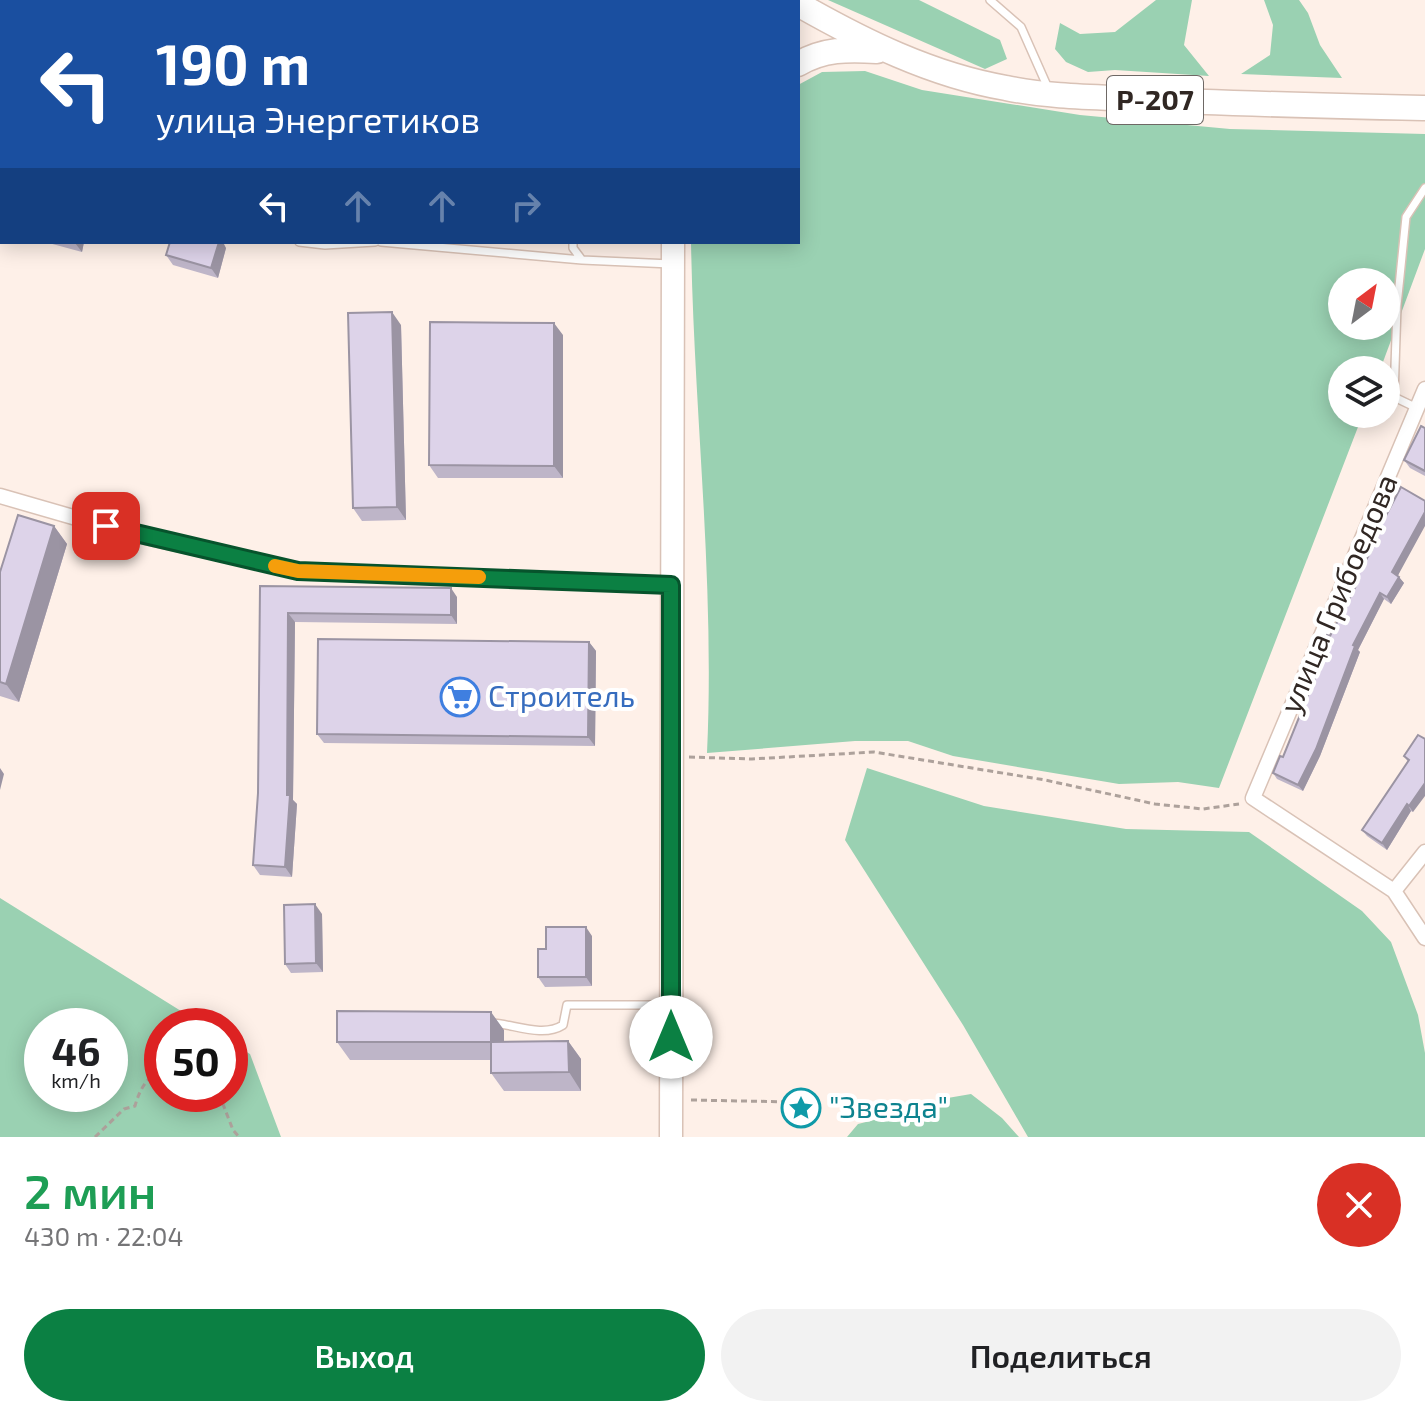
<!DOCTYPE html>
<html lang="ru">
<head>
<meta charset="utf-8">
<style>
  :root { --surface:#fff; --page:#f2f2f2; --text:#202124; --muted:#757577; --accent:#0b8043 }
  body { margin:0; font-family:"Exo 2",sans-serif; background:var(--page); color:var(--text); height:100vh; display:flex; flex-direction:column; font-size:30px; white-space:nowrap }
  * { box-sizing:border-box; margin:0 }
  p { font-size:26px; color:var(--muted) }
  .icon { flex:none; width:44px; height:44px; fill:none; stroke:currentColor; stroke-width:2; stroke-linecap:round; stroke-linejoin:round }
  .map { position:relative; height:1137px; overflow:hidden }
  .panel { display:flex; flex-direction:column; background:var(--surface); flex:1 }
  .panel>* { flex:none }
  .guide { position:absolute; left:0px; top:0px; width:800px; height:244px; box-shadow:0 4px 20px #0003; background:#1a4fa0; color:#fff; overflow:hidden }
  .needle { width:52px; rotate:32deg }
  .fabs { position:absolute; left:1328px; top:268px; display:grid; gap:16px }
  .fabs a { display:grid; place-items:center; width:72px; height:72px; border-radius:50%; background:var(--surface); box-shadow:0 4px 20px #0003; font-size:40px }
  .speed { position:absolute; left:24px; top:1008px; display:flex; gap:16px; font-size:40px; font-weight:700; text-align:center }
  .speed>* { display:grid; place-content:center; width:104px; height:104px; border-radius:50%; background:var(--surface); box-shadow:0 4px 20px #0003; line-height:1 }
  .speed small { font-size:20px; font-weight:400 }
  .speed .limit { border:12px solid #d22; background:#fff; color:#111 }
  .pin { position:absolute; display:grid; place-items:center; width:68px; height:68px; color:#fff; margin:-34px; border-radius:16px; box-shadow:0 4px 12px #0006 }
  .me { position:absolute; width:88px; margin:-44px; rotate:0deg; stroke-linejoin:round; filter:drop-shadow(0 0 6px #0008) }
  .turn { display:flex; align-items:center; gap:28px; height:168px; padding:0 24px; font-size:36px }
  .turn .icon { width:104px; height:104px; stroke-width:2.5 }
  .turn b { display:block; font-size:56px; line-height:68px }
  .lanes { display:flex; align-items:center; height:76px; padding:0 24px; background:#0003; justify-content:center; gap:40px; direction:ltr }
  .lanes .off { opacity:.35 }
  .round { display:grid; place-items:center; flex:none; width:84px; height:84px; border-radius:42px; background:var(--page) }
  .headline { display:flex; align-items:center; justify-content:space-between; height:136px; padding:0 24px }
  h1 { font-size:48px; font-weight:600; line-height:60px; color:#1e9e55 }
  .action { display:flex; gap:16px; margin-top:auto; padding:16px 24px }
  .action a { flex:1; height:92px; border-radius:48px; background:var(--accent); color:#fff; font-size:32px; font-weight:600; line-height:92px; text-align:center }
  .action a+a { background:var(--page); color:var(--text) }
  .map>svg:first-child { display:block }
</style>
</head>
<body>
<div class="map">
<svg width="1425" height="1137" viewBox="0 0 1425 1137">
  <rect width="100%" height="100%" fill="#fef0e8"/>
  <path fill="#9ad1b2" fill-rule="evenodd" d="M828,0H919L1000,40L1007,59L985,69Z
    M1156,0H1192L1184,45L1209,76L1115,70L1088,72L1066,62L1055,49L1060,23L1080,34L1115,32Z
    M1264,0H1299L1308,13L1320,45L1342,78L1241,74L1270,55L1273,25Z
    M865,71L922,90L1080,115L1230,129L1425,134V249L1380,370H1342V414H1363L1219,788L1178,782L1119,784L953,756L908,741H855L707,753C715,582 694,413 691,242H798V85L822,72ZM1342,282H1386V326H1342Z
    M867,768L984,806L1126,829L1249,832L1362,911L1391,942L1418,1015L1425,1053V1137H1028L963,1025L845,840Z
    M0,898L205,1026H162V1094H230V1042L250,1054L281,1137H0ZM110,1026V1094H42V1026Z
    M971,1094L1002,1118L1019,1137H847L858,1124L898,1114L936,1100Z"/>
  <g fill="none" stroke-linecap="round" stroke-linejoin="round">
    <g stroke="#d9c2b6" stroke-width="10">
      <path id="service" d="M990,0L1021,27L1048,88
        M299,242L325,245L375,242
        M381,242L582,260
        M573,242V248L582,260L671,264
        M1417,408L1394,397L1397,306L1406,217L1425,188
        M492,1023C513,1024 543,1038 563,1025L567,1005H669"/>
    </g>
    <g stroke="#d9c2b6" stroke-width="17">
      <path id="minor" d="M1425,389L1253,798L1394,891L1425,938
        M0,496L132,534L298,571L671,585
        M1394,891L1425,852"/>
    </g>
    <g stroke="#d9c2b6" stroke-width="25">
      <path id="secondary" d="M671,1137L673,242"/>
    </g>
    <g stroke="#d9c2b6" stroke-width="27">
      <path id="primary" d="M675,0V2
        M695,2L696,0
        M798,4C863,41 931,75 1006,88C1049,97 1095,97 1139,99C1234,104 1330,106 1425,108
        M798,64C823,49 848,49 877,51"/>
    </g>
    <path stroke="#ada19b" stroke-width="3" stroke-dasharray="6 4" stroke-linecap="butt" d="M689,757L752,759L874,752L1045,780L1155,804L1203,809L1239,804
      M219,1094L233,1130L239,1137
      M691,1100L795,1102
      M95,1137L124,1109L135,1106C140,1088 147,1078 162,1068"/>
    <use href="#service" stroke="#fff" stroke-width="7"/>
    <use href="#minor" stroke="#fff" stroke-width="14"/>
    <use href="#secondary" stroke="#fff" stroke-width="22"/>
    <use href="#primary" stroke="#fff" stroke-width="24"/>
  </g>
  <path fill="#beb5c8" d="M45,242H84L82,252Z
    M226,248L218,278L173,265L166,255Z
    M401,325L406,520L362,521L353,508Z
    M563,335V478H438L429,465Z
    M1425,428V476L1410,468L1404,460Z
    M1425,501L1398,576L1404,583L1391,604L1384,599L1358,650L1360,652L1320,756L1303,791L1277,779L1273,773L1283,757L1323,659L1319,654L1358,582L1355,578L1371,551L1369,548Z
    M54,526L67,544L19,702L0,696V572Z
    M260,586L457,597V624L295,622L293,800L297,804L292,877L260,875L253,865L258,793Z
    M589,642L596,651L595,746L324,743L317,734Z
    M1425,739L1413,812L1411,811L1387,850L1367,836L1362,830L1408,762L1404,756Z
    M322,914L323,972L291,973L285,964Z
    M592,936V986L545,987L538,977L546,949Z
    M504,1030V1042L568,1041L581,1059V1091H504L491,1073V1060H350L337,1042Z"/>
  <path fill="#9b94a3" d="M75,242H84L82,252L75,243Z
    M219,242H223L226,248L218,278L211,268Z
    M392,312L401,325L406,520L397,507Z
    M554,323L563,335V478L554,466Z
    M1425,512V526L1396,579L1392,572Z
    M54,526L67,544L19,702L6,684Z
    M1399,577L1404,583L1391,604L1387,597Z
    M451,588L457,597V624L451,615Z
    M1380,593L1384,599L1358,650L1360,652L1320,756L1303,791L1298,785L1353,645Z
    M288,613L295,622L293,800L297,804L292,877L285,867Z
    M589,642L596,651L595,746L588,737Z
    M0,768L4,774L0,790Z
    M1425,783V796L1413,812L1409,806Z
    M1407,804L1411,811L1387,850L1382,843Z
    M315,904L322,914L323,972L316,963Z
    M586,927L592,936V986L586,977Z
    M491,1012L504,1030V1060L491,1042Z
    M568,1041L581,1059V1091L569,1072Z"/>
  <path fill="#ddd3e9" stroke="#9b94a3" stroke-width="2" d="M0,187H2V223L0,222Z
    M170,242H219L211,268L166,255Z
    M392,312L397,507L353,508L348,313Z
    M430,322L554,323V466L429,465Z
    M1421,426L1425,428V471L1404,460Z
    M1401,487L1425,501V512L1392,572L1399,577L1387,597L1380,593L1353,645L1355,646L1316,749L1298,785L1273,773L1280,756L1283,757L1324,656L1319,654L1327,635L1330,636L1359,580L1355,578L1372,550L1369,548Z
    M18,515L54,526L6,684L0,682V572Z
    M260,586L451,588V615L288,613L287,795H290L285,867L253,865L258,793Z
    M318,639L589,642L588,737L317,734Z
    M1418,735L1425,739V783L1409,806L1407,804L1382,843L1362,830L1409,760L1404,756Z
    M315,904L316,963L285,964L284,905Z
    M546,927H586V977H538V949H546Z
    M337,1011L491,1012V1042H337Z
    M568,1041L569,1072L491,1073V1042Z"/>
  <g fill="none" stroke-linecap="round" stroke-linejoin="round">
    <g stroke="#07532c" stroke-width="20">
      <path id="route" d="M106,526L298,571L671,585V1037"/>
    </g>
    <use href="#route" stroke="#0b8043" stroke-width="14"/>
    <path stroke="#f59e0b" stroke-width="14" d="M275,566L298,571L479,577"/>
  </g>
  <defs>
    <g id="supermarket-ring" transform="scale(2)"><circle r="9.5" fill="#fff" stroke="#3f7fe0" stroke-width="1.5"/><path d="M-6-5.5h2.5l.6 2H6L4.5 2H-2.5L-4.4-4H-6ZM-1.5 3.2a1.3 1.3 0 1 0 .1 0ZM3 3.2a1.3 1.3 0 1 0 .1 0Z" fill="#3f7fe0"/></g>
    <g id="sight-ring" transform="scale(2)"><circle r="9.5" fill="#fff" stroke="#0f9aa8" stroke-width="1.5"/><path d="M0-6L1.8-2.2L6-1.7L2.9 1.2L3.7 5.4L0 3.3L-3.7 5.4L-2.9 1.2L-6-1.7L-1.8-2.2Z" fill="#0f9aa8"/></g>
  </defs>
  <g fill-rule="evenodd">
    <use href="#supermarket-ring" x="460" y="697"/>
    <use href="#sight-ring" x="801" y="1108"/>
  </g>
  <g text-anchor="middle" stroke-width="8" stroke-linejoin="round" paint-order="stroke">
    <rect fill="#fff" stroke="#6e6865" stroke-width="2" x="1107" y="76" width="96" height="48" rx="6"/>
    <g font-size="28" font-weight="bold" fill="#302723">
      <text x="1155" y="110">Р-207</text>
    </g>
    <g font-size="30" fill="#302723" stroke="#fff">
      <text transform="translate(1339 594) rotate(-67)" y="10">улица Грибоедова</text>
    </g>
    <g font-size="30" fill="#366cbe" stroke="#fff" text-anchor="start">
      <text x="488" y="707">Строитель</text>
    </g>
    <g font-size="30" fill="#0d838f" stroke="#fff" text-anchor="start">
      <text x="829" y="1118">"Звезда"</text>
    </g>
  </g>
</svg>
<div class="fabs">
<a><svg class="needle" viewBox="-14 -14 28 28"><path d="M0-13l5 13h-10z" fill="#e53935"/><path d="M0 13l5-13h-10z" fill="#757577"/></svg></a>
<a><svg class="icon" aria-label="layers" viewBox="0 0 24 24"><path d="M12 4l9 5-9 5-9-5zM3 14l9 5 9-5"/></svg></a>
</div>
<div class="speed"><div>46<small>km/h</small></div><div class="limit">50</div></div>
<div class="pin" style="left:106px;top:526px;background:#d93025"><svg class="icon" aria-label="arrive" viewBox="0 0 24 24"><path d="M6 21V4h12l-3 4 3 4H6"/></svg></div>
<svg class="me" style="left:671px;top:1037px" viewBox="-20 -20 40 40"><circle r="19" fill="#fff"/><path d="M0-13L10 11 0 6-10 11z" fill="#0b8043"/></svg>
<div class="guide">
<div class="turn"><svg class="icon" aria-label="left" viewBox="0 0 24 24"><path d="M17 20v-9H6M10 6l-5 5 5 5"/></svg><div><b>190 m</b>улица Энергетиков</div></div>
<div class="lanes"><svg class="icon" aria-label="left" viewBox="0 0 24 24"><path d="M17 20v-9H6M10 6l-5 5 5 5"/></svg><svg class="icon off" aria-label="ahead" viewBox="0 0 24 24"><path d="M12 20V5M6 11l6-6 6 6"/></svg><svg class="icon off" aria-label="ahead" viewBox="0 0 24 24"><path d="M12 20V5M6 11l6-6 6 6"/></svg><svg class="icon off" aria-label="right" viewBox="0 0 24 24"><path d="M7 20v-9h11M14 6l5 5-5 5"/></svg></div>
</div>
</div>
<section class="panel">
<div class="headline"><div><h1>2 мин</h1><p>430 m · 22:04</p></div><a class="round" style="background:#d93025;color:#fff"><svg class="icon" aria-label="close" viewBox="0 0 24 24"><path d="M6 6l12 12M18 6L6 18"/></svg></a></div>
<div class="action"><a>Выход</a><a>Поделиться</a></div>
</section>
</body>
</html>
